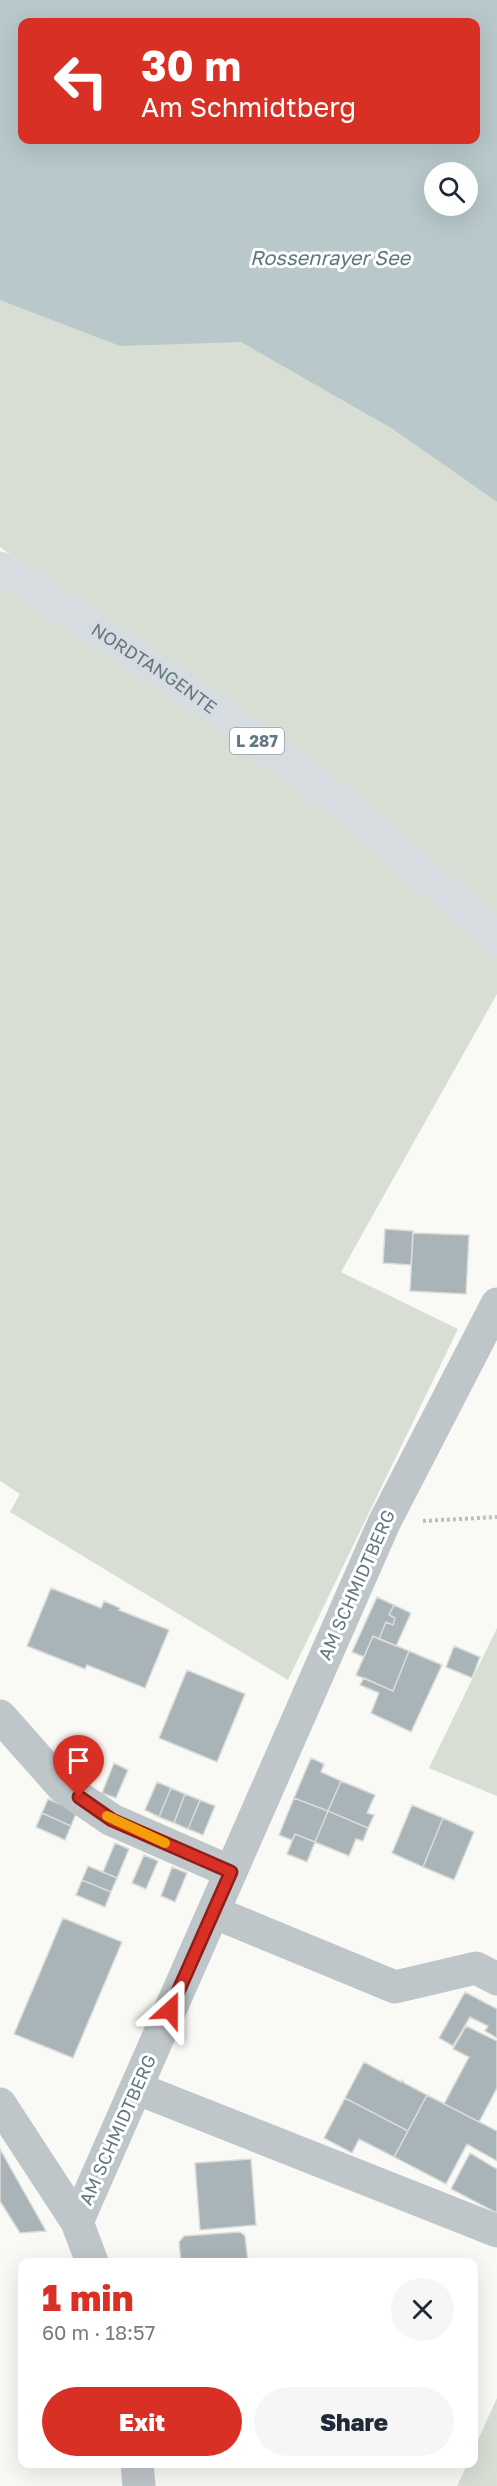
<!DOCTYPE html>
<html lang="en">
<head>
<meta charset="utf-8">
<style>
  :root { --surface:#fff; --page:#f6f6f7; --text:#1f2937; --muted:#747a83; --accent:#d93025 }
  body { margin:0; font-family:"Golos Text",sans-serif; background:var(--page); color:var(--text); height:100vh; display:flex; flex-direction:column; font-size:22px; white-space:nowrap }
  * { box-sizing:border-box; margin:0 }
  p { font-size:20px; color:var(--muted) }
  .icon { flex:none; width:33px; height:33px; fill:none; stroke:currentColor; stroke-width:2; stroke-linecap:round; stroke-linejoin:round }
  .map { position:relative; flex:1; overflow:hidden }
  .panel { position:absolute; left:18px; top:2258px; width:460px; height:210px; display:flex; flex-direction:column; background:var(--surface); border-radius:12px; box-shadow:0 6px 24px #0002 }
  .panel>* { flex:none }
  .banner { position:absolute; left:18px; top:18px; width:462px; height:126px; border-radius:12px; box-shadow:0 6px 24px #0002; background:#d93025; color:#fff; overflow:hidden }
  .fabs { position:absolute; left:424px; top:162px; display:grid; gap:12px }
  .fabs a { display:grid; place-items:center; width:54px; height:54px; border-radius:50%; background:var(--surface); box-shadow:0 6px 24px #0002; font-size:30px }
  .pin { position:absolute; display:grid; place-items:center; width:51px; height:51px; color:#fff; margin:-62px -26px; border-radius:50% 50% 50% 0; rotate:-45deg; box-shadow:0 0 6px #0007 }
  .pin .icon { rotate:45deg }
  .me { position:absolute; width:66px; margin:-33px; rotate:24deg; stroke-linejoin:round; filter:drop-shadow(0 0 4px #0008) }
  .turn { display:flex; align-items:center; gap:21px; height:126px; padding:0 24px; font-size:27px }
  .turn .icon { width:78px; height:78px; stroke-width:2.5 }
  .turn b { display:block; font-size:42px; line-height:51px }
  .round { display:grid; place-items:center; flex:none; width:63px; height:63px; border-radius:32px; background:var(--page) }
  .summary { display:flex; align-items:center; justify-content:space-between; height:102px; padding:0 24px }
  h1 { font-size:36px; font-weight:800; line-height:45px; color:var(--accent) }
  .button { display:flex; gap:12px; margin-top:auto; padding:12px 24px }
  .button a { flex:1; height:69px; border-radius:36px; background:var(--accent); color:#fff; font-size:24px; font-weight:800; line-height:69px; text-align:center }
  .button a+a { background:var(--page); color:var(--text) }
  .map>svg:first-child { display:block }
</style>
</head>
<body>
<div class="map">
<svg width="497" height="2486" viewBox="0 0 497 2486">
  <rect width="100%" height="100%" fill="#f9f9f6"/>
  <path fill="#d9ded5" d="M0,298L249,341L391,428L497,502V994L341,1272L458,1329L288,1680L10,1512L20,1494L0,1481V568L167,675L0,547Z
    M497,1628V1796L429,1768Z
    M497,2398V2486H457L468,2463H474V2449Z"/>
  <path fill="#b8c8cb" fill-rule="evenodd" d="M0,0H497V502L391,428L241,342L120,346L0,300ZM22,22H476V140H22ZM435,172H468V206H435Z"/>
  <path fill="#a8b4b8" stroke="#dbdbd8" stroke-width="1.5" d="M385,1229L413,1231L411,1265L383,1263Z
    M413,1233L469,1235L466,1294L410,1291Z
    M51,1588L101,1608L104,1601L120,1608L119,1610L169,1630L145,1688L87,1665L85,1669L27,1646Z
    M377,1597L394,1605L389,1615L395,1618L393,1625L386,1622L379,1639L373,1636L364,1657L352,1652Z
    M394,1605L411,1613L396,1646L379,1639L386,1622L393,1625L395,1618L389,1615Z
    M373,1636L409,1651L393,1691L356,1675Z
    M454,1646L480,1657L472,1678L446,1667Z
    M409,1651L442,1665L411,1732L371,1713L379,1693L360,1685L364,1678L393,1691Z
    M187,1670L245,1694L217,1762L159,1738Z
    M311,1758L324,1764L321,1772L341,1781L328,1811L294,1798Z
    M114,1763L128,1770L116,1798L102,1793Z
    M341,1781L375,1795L367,1813L374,1815L368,1828L328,1811Z
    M157,1782L171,1788L159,1817L145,1810Z
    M171,1788L185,1794L174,1823L159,1817Z
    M185,1794L200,1800L188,1829L174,1823Z
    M294,1798L328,1811L315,1842L295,1834L292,1840L279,1835Z
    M48,1799L77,1811L71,1826L42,1813Z
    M200,1800L215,1806L203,1835L188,1829Z
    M412,1805L443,1818L423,1867L392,1853Z
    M328,1811L368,1828L363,1841L356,1839L349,1856L315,1842Z
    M42,1813L71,1826L65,1840L36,1827Z
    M443,1818L474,1832L454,1880L423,1867Z
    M295,1834L315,1842L307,1862L287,1854Z
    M115,1843L129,1849L117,1878L103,1872Z
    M144,1855L158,1861L146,1889L132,1883Z
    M88,1866L117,1878L111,1892L82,1880Z
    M172,1867L187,1873L175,1902L161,1896Z
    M82,1880L111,1892L105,1907L76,1895Z
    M63,1918L122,1942L73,2058L14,2034Z
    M465,1992L497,2009V2038L485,2031L488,2026L470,2017L453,2046L439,2038Z
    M466,2026L497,2041V2088L479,2122L444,2104L469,2057L453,2049Z
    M364,2062L401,2082L402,2080L404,2083L427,2095L408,2131L345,2098Z
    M427,2095L497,2131V2161L467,2144L446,2184L394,2157Z
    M345,2098L408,2131L394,2157L359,2139L352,2153L324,2138Z
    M0,2149L46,2231L20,2233L0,2201Z
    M470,2153L497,2169V2213L451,2189Z
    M251,2159L256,2225L200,2230L195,2163Z
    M240,2232L245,2236L248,2262H181L179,2242L184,2236Z"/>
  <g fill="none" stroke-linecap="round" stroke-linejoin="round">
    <path stroke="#babfc1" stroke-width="4" stroke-dasharray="3 3" stroke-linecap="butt" d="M423,1521L497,1517"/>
    <path stroke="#bfc6c9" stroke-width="33" d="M0,1716L62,1786L112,1820L231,1872
      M213,1912L395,1987L476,1968L497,1979
      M136,2088L497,2231
      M0,2104L77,2222L92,2262
      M77,2222L384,1523L497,1304
      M137,2463L139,2486"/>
    <path stroke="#d6dcdf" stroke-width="33" id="s1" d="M0,568L175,681L347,807L497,938"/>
  </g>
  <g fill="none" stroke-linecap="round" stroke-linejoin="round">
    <g stroke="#8d1f18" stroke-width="15">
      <path id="route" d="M79,1797L112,1820L231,1872L170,2010"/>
    </g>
    <use href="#route" stroke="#d93025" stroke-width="10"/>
    <path stroke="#f59e0b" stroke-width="10" d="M107,1816L165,1843"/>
  </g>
  <g text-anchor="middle" stroke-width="6" stroke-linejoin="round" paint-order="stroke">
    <rect fill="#fff" stroke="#91a0a8" stroke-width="1.5" x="230" y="728" width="54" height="26" rx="4.5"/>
    <g font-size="16" font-weight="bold" fill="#627883">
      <text x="257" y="747">L 287</text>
    </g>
    <g font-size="18" fill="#627883" stroke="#fff">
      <text dy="6" stroke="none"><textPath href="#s1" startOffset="184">NORDTANGENTE</textPath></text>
      <text transform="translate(357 1585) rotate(-66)" y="6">AM SCHMIDTBERG</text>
      <text transform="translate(118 2130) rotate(-66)" y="6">AM SCHMIDTBERG</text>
    </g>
    <g font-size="20" font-style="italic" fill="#5d787d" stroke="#fff">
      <text x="330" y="265">Rossenrayer See</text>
    </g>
  </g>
</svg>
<div class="fabs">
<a><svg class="icon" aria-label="search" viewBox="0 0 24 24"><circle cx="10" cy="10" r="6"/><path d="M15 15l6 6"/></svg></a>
</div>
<div class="pin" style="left:79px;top:1797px;background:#d93025"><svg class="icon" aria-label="arrive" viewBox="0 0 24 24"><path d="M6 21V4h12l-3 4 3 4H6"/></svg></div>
<svg class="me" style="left:170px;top:2010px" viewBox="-20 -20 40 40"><path d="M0-17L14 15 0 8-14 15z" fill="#d93025" stroke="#fff" stroke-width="4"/></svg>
<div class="banner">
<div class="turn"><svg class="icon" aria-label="left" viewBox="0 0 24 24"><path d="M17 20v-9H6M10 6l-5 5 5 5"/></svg><div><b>30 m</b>Am Schmidtberg</div></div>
</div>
<section class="panel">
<div class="summary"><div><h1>1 min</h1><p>60 m · 18:57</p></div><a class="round"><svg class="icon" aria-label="close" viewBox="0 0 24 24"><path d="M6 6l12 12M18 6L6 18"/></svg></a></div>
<div class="button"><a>Exit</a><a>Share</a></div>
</section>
</div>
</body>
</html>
